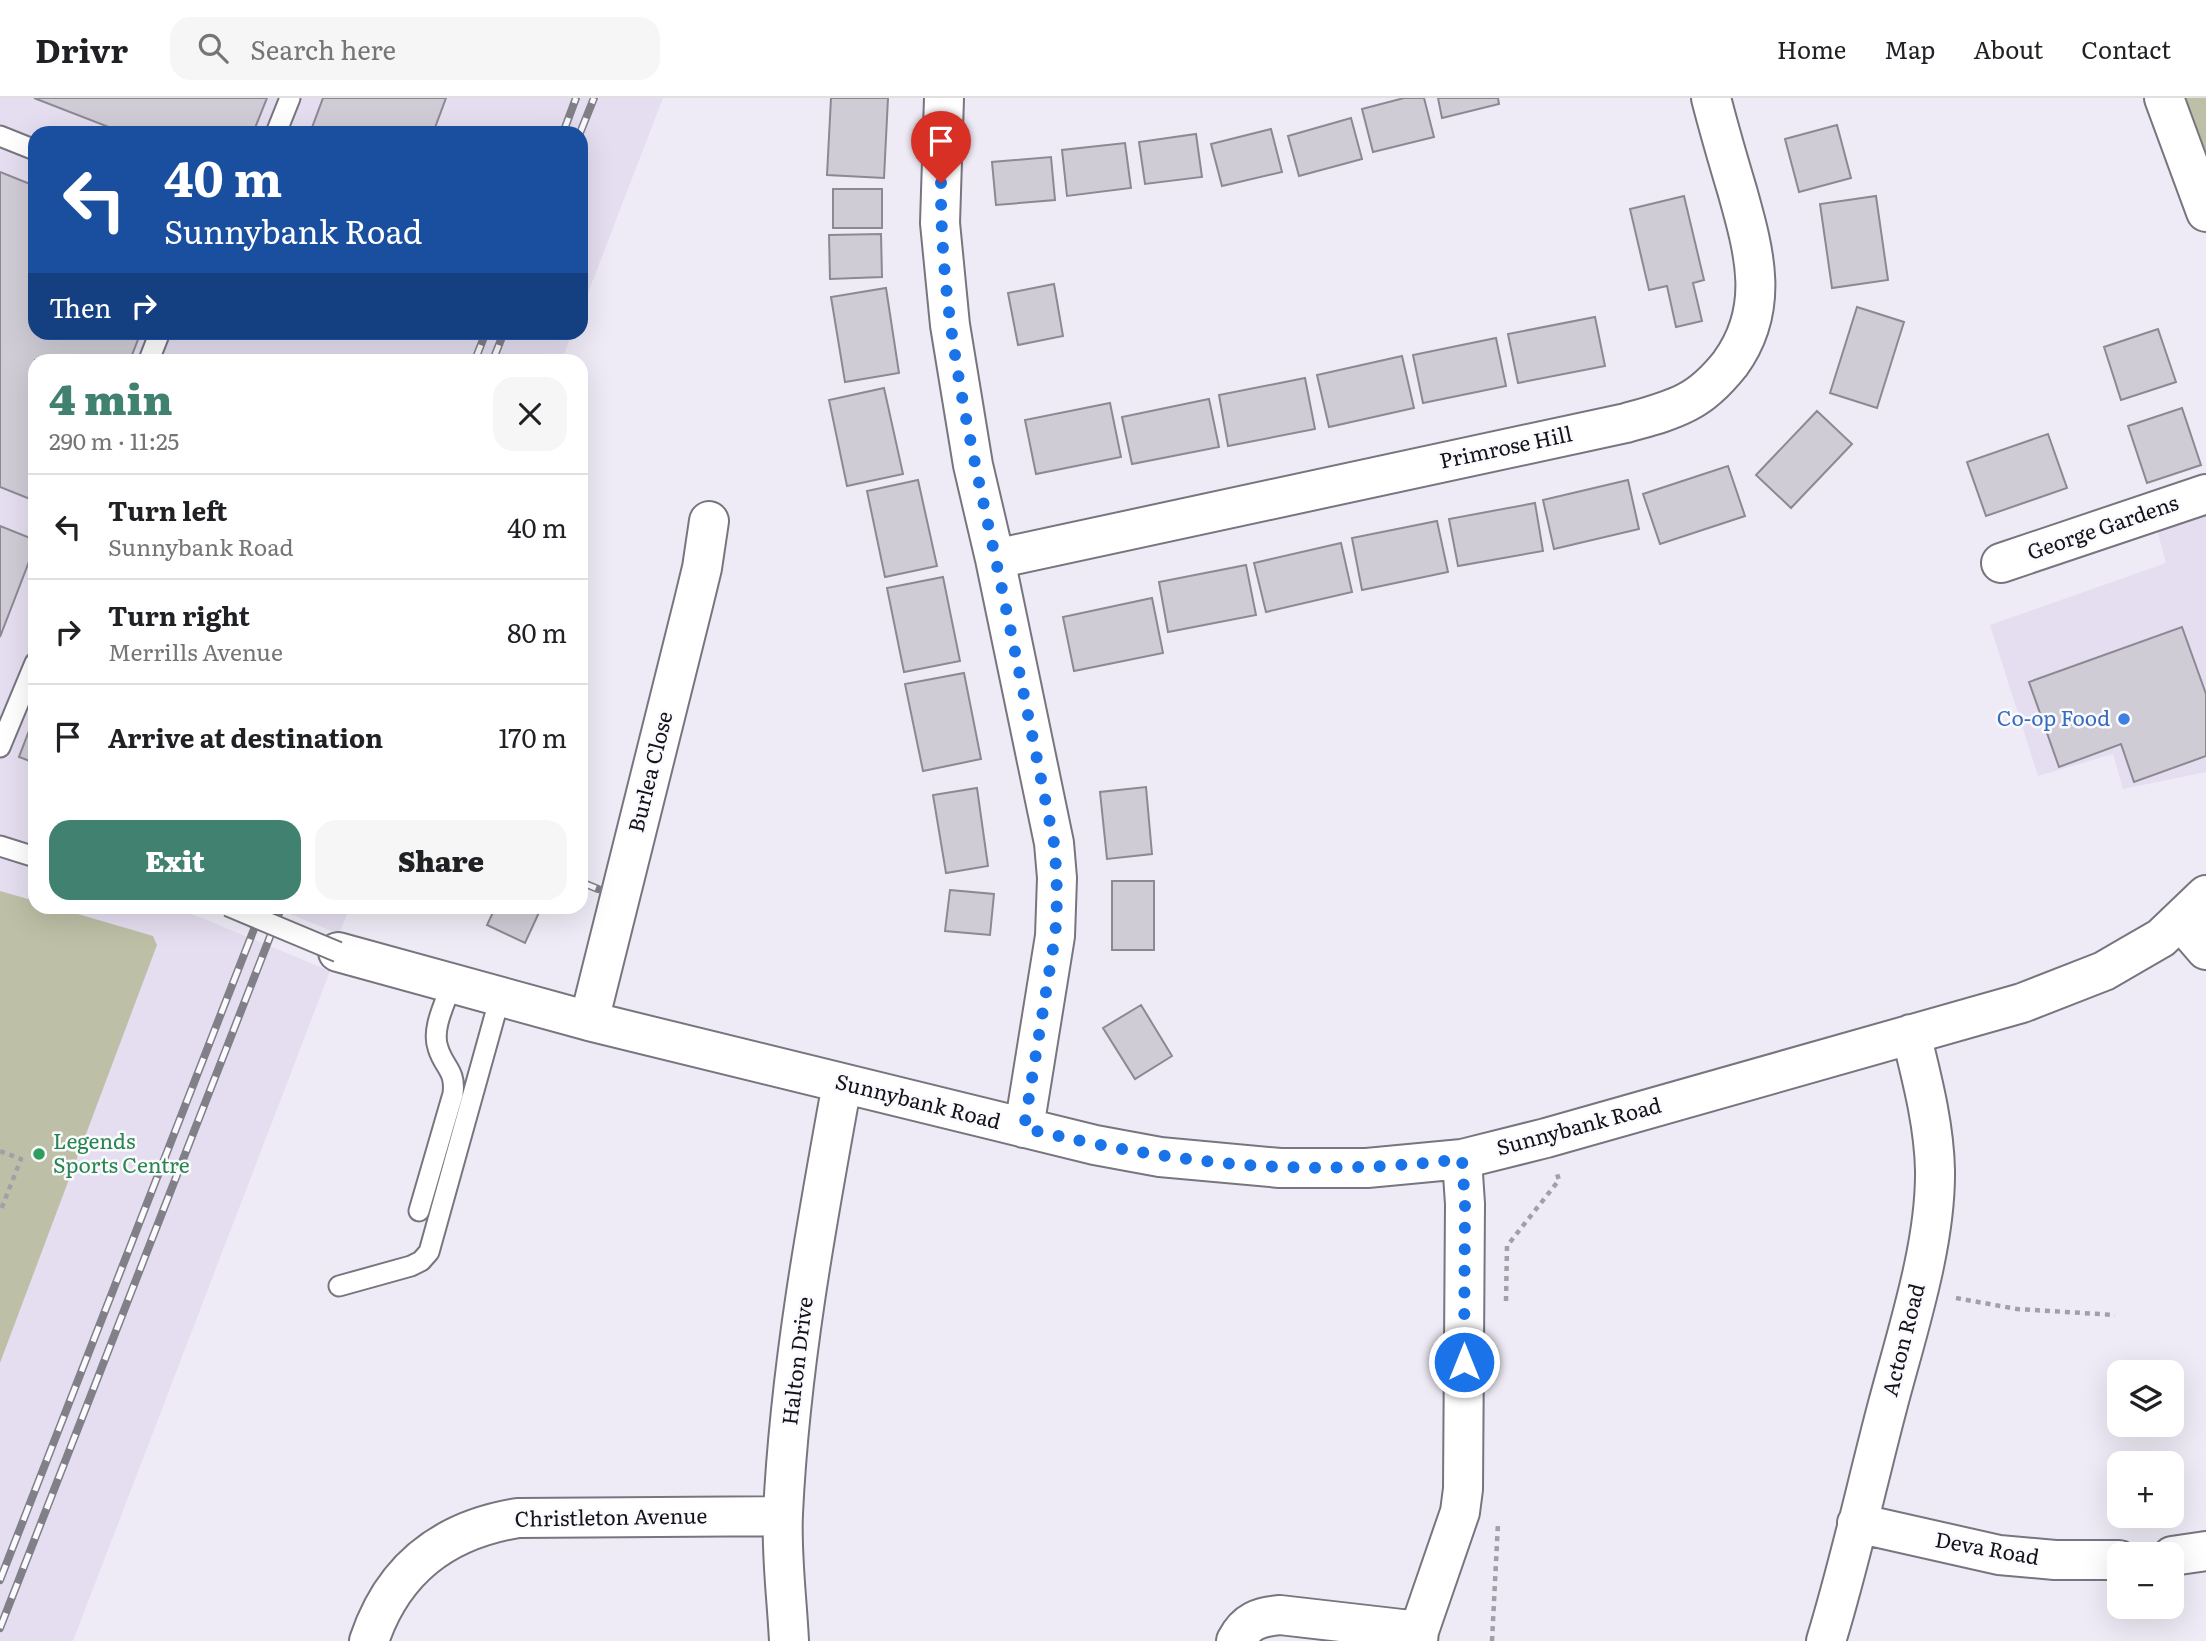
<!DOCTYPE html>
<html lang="en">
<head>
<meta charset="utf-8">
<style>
  :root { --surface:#fff; --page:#f6f6f6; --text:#202124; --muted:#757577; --line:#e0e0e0; --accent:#41816f }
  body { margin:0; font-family:Literata,serif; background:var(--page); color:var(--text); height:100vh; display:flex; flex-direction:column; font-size:26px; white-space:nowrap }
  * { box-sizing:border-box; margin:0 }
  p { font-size:23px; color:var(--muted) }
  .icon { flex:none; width:38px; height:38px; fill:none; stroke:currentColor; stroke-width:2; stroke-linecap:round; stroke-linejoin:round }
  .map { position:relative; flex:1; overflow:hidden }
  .side { position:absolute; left:28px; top:256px; width:560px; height:560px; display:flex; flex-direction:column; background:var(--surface); border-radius:21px; box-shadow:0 7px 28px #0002 }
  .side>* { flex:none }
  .banner { position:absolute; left:28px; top:28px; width:560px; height:214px; border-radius:21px; box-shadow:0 7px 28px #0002; background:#1a4fa0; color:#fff; overflow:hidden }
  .tools { position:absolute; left:2107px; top:1262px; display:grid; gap:14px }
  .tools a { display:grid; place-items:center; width:77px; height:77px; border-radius:14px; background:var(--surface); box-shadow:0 7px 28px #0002; font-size:35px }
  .pin { position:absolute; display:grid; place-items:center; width:60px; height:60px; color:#fff; margin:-72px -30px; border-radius:50% 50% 50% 0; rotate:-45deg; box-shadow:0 0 7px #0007 }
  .pin .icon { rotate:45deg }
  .me { position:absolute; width:77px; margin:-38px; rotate:0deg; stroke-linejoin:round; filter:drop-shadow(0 0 5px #0008) }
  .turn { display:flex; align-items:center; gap:24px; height:147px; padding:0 21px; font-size:32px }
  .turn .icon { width:91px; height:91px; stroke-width:2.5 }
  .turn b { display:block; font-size:49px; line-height:60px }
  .then { display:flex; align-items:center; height:66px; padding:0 21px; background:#0003; gap:14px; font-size:26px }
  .round { display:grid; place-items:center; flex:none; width:74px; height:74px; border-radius:21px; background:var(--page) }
  .head { display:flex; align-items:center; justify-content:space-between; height:119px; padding:0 21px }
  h1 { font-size:42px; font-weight:800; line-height:52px; color:var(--accent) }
  .cta { display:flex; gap:14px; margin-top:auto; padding:14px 21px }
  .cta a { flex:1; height:80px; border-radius:21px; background:var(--accent); color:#fff; font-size:28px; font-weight:800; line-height:80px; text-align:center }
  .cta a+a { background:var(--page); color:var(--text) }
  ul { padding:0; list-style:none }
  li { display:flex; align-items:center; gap:21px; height:105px; padding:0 21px; border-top:2px solid var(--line) }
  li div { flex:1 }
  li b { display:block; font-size:26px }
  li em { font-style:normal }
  header { display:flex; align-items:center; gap:42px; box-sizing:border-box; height:98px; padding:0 35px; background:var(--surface); border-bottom:2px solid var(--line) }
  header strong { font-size:33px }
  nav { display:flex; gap:38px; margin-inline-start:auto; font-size:24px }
  .search { width:490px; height:63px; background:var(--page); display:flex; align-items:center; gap:18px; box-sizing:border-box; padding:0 24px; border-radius:21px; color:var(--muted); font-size:26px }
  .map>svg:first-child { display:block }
</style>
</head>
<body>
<header>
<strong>Drivr</strong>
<div class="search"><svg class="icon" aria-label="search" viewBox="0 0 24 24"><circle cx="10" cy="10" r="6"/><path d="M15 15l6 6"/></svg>Search here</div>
<nav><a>Home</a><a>Map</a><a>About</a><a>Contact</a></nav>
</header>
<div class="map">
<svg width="2206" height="1543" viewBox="0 0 2206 1543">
  <rect width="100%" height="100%" fill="#eeebf6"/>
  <path fill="#e4def0" d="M0,0H663L581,213V35H35V234L572,235L562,262H35V808L175,809L330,873L73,1543H0Z
    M2206,417V674L2123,691L2113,656L2038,678L1990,527L2166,465L2157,432Z
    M273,809H350L339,836Z"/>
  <path fill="#bdc0a6" d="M2181,0H2206V71Z
    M0,793L35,803V808L54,809L153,838L157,847L0,1265Z"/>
  <path fill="#cfccd6" stroke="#8c8993" stroke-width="2" d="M34,0H267L253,35H124Z
    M323,0H446L433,35H310Z
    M831,0H888L884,80L827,77Z
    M1404,0H1424L1434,39L1373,54L1362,11Z
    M1438,0H1498L1499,6L1442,20Z
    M1351,20L1362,61L1299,78L1288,38Z
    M1837,27L1851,80L1799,94L1785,41Z
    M1271,31L1282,74L1222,88L1211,46Z
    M1196,36L1202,79L1145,86L1139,44Z
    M1125,45L1131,90L1067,98L1062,52Z
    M1051,59L1055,102L996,107L992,64Z
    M0,74L35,88V234H141L130,262H35V403L0,389Z
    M833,91H882V130H833Z
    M1684,98L1704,182L1693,185L1702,223L1676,229L1667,188L1649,192L1630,111Z
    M1876,98L1888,182L1832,190L1820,106Z
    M881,136L882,179L830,181L829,137Z
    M1054,186L1063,238L1018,247L1008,195Z
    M886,190L899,275L845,284L831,199Z
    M1857,209L1904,224L1877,310L1830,295Z
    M1595,219L1605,268L1518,285L1508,236Z
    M2158,231L2176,284L2121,302L2104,249Z
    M1496,240L1506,288L1423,305L1413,257Z
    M1402,258L1414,310L1329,329L1317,277Z
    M1305,280L1315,331L1228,348L1219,297Z
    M884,290L903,376L847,388L829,302Z
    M1209,301L1219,349L1132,366L1122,319Z
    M1110,305L1121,359L1036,376L1025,322Z
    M2182,310L2201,367L2147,385L2128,328Z
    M1817,313L1852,346L1791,410L1756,377Z
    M2048,336L2067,390L1986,418L1967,364Z
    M1728,368L1745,418L1660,446L1643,396Z
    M918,382L937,468L885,479L867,393Z
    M1628,382L1639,431L1554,451L1543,402Z
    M1535,405L1543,453L1458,468L1449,421Z
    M1437,423L1448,474L1362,492L1352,440Z
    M0,428L35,442V448L0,539Z
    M1341,445L1352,494L1266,514L1254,465Z
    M1246,467L1256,517L1168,534L1159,484Z
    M943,479L960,563L904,574L887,490Z
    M1152,500L1163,555L1074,573L1063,519Z
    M2182,529L2206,596V658L2134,684L2121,646L2059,669L2029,584Z
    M964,575L981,661L923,673L905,586Z
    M35,617V665L19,659Z
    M1146,689L1152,756L1107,761L1100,694Z
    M977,690L988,768L946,775L933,697Z
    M1112,783H1154V852H1112Z
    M950,792L994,796L990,837L945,833Z
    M496,808H542L525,845L487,827Z
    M1141,907L1172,958L1135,981L1103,930Z"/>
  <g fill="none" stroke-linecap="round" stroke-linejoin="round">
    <g stroke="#77757e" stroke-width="23">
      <path id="service" d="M276,35L290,0
        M0,38L35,52
        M149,262L160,234
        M0,649L35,565
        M0,748L35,759
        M419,1113L453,996C456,972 444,970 438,950C431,930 446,904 452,885
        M339,1188L411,1168L421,1163L429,1154L500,899"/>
    </g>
    <g stroke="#77757e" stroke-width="42">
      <path id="minor" d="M944,0L940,125L950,227L973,367L995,461L1054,745L1057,780L1055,838L1024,1030
        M2164,0L2206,114
        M995,461L1626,325C1647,319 1668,314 1687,304C1705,295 1718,281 1730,266C1771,210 1754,153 1737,92C1728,62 1719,31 1711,0
        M2001,465L2206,396
        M2181,823L2206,852
        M338,854L589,923L1095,1047L1160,1059L1280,1070H1367L1462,1061L1546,1040L2022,905L2104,873L2135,855L2161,840L2206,797
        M589,923L693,507L702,470L709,423
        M1857,1425L1999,1457L2055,1462H2119
        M2172,1458L2206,1453
        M369,1543C393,1471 444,1432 518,1420L783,1418
        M789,1543C787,1501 781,1457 783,1415C790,1271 816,1128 842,986
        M1236,1543C1246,1523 1259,1519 1280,1517L1419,1533
        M1418,1543L1419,1533L1460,1414L1463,1391L1465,1106L1462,1061
        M1826,1543C1850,1465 1867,1385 1888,1306C1907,1234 1936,1147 1935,1072C1934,1026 1922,981 1911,936"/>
    </g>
    <path stroke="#a19fa7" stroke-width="4.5" stroke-dasharray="5 5" stroke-linecap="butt" d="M0,1053L21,1061L0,1114
      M1956,1200L2017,1211L2115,1217
      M1506,1203L1507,1148L1559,1082L1557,1076
      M1492,1543L1498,1425"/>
    <use href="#service" stroke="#fff" stroke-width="19"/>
    <use href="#minor" stroke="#fff" stroke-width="38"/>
    <g stroke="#817f87" stroke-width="8">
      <path id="rail" d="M563,35L576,0
        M580,35L594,0
        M475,262L486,234
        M493,262L504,234
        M581,784L598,791
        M0,1482L263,808
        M0,1530L282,808"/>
    </g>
    <use href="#rail" stroke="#fbfafe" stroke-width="5" stroke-dasharray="16" stroke-linecap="butt"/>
    <g stroke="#77757e" stroke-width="23" stroke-linecap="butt">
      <path id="service-bridge" d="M228,808L338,854"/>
    </g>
    <use href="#service-bridge" stroke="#fff" stroke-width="19"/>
  </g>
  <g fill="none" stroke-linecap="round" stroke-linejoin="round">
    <path stroke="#1a73e8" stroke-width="12" stroke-dasharray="0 21.6" d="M941,85C940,214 969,338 996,463C1016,557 1035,651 1054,745C1057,776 1058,806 1055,838L1024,1030C1176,1067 1306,1080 1462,1061L1465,1106L1464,1264"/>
  </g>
  <circle fill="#3f7fe0" stroke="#fbfafe" stroke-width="2.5" cx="2124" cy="621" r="7"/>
  <circle fill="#2e9e5b" stroke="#fbfafe" stroke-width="2.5" cx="39" cy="1056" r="7"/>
  <g text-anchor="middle" stroke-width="5" stroke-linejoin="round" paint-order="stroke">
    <g font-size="21" fill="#141317" stroke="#fbfafe">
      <text transform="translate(1506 350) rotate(-12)" y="7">Primrose Hill</text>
      <text transform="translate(2103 430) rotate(-19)" y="7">George Gardens</text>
      <text transform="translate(651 674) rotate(-76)" y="7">Burlea Close</text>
      <text transform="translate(918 1004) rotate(14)" y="7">Sunnybank Road</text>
      <text transform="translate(1579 1029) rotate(-15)" y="7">Sunnybank Road</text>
      <text transform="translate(1904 1242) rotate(-76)" y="7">Acton Road</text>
      <text transform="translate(798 1263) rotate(-83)" y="7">Halton Drive</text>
      <text transform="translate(611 1420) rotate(-1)" y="7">Christleton Avenue</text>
      <text transform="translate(1987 1451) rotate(10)" y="7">Deva Road</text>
    </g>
    <g font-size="21" fill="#366cbe" stroke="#fbfafe" text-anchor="end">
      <text x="2110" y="628">Co-op Food</text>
    </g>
    <g font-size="21" fill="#27864d" stroke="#fbfafe" text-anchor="start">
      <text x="53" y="1051">Legends<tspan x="53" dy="24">Sports Centre</tspan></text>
    </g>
  </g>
</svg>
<div class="tools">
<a><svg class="icon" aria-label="layers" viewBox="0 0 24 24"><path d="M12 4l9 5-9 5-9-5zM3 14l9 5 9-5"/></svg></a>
<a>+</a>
<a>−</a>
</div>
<div class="pin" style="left:941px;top:85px;background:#d93025"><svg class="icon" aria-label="arrive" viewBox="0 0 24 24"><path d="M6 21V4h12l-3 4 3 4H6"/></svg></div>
<svg class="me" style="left:1464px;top:1264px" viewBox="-20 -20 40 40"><circle r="17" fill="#1a73e8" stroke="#fff" stroke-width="3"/><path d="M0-11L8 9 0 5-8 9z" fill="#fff"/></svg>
<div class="banner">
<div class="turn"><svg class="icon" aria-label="left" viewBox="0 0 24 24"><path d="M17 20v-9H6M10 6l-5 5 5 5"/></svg><div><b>40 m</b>Sunnybank Road</div></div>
<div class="then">Then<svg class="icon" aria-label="right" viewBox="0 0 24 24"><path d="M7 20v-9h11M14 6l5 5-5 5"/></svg></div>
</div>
<section class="side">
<div class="head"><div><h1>4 min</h1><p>290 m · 11:25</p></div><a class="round"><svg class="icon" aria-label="close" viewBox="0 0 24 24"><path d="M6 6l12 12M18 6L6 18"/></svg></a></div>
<ul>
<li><svg class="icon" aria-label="left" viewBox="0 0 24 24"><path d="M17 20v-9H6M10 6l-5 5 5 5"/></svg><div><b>Turn left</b><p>Sunnybank Road</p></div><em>40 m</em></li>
<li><svg class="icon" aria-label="right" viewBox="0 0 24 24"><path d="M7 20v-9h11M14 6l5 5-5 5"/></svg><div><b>Turn right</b><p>Merrills Avenue</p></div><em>80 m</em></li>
<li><svg class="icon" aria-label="arrive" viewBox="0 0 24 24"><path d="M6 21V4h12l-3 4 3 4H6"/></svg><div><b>Arrive at destination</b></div><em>170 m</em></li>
</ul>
<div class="cta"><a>Exit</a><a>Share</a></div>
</section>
</div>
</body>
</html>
